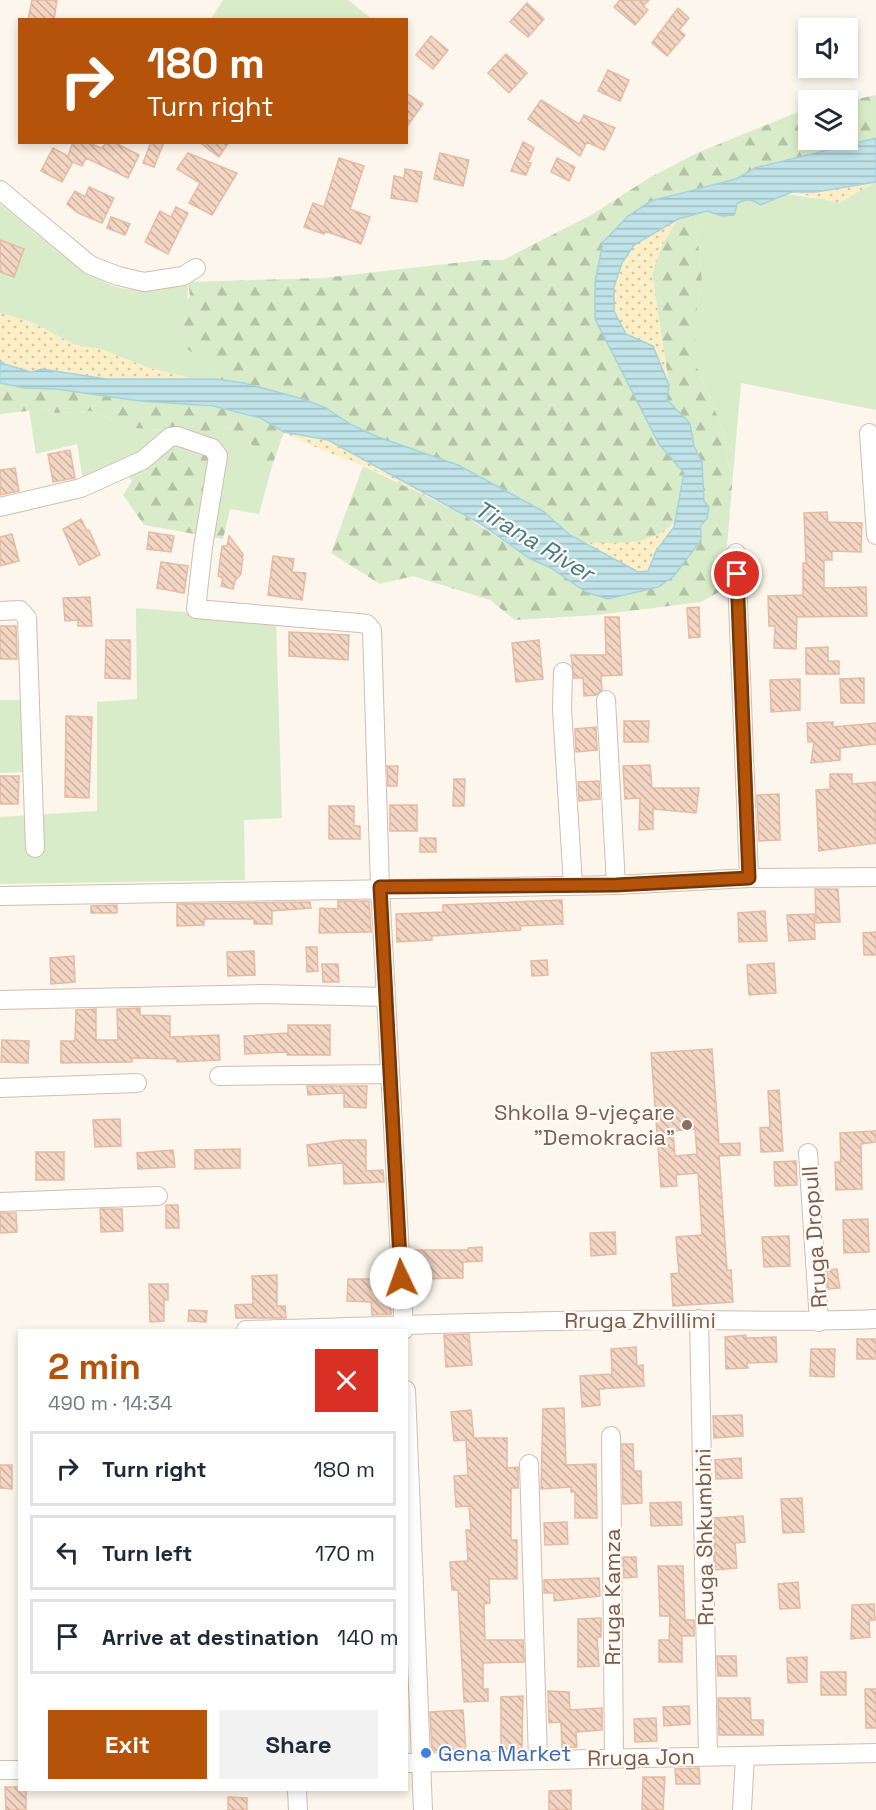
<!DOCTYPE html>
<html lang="en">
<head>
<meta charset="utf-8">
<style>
  :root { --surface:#fff; --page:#f2f2f3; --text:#1f2937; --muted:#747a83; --line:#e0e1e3; --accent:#b45309 }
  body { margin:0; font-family:"Space Grotesk",sans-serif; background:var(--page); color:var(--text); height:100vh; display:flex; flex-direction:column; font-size:22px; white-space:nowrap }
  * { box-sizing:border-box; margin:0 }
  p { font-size:20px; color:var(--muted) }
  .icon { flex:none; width:33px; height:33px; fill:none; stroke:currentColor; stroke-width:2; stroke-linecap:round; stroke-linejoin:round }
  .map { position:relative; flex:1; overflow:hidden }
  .sheet { position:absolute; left:18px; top:1329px; width:390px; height:462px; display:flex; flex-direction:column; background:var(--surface); border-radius:0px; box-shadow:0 3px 9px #0003 }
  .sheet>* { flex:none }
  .guide { position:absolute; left:18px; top:18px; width:390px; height:126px; border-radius:0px; box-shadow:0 3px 9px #0003; background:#b45309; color:#fff; overflow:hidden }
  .controls { position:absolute; left:798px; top:18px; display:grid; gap:12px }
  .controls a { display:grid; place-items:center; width:60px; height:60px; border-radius:0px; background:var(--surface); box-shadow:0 3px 9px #0003; font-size:30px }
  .pin { position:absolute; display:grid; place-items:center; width:51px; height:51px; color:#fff; margin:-26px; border:3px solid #fff; border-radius:50%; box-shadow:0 2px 6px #0007 }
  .me { position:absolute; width:66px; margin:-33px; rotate:357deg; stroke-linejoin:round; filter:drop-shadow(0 0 4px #0008) }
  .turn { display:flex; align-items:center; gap:21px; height:126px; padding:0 30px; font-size:27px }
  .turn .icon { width:78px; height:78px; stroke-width:2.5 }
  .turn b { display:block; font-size:42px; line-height:51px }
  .round { display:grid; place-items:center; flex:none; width:63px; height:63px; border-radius:0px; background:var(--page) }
  .head { display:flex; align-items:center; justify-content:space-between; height:102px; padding:0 30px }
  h1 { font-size:36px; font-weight:800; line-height:45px; color:var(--accent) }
  .action { display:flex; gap:12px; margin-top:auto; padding:12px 30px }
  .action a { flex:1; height:69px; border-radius:0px; background:var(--accent); color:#fff; font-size:24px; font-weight:800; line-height:69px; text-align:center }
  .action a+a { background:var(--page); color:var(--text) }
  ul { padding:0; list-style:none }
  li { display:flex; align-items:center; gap:18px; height:75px; margin:0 12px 9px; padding:0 18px; border:3px solid var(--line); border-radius:0px }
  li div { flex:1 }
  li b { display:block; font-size:22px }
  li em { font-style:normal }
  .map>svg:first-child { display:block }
</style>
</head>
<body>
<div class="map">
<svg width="876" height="1810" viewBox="0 0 876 1810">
  <defs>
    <pattern id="forest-firs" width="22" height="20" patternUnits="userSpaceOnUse" patternTransform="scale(1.5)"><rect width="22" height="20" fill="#d8ecc9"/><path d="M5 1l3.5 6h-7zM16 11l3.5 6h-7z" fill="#b4c2a5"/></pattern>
    <pattern id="sand-dots" width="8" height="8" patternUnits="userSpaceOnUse" patternTransform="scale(1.5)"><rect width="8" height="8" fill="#fcefc7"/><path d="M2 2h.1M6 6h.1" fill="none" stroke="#d1c5a4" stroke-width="1.8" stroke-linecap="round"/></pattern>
    <pattern id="water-rules" width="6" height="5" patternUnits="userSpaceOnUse" patternTransform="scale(1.5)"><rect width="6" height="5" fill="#bfe3e8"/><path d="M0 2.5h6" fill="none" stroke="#a0bbbe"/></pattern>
    <pattern id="building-back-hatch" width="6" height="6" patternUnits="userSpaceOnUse" patternTransform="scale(1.5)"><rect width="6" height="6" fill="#f3d5c3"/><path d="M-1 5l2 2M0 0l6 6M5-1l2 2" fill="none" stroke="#cab0a1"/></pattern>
  </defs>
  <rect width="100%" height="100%" fill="#fdf6ec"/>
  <path fill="#d8ecc9" d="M223,0H348L372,19H211Z
    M876,182V410L741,383L732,486L723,430L696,365V315L702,281L695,214L707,211L722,216L742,200L769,202C786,190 795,196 813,198C834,200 859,193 876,182Z
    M0,204C32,228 86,282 125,289C146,292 167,287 188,282L187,314L216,367L215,379H193L149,368L100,349L75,345L31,322L0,313Z
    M46,409L56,413L91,411L133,428L165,430L133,482L118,463L83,481L77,444L36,454L29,410Z
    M228,427L248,441L272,466L259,514L218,507L214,437Z
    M136,608L276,620L282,818L244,820L245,880L0,884V817L97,811V702L137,699Z
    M0,700H23L26,772L0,773Z"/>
  <path fill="url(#forest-firs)" d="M876,95V138L755,168L736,179L674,194L628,216L595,319L659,444L684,473L676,519L667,531L633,544L587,543L570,535L543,511L458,465L378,437L350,424L326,408L303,399L244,383L215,379L216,367L177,343L187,314L180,309L190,296L188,282L323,278L481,260H503L593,214L649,178L697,153L803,110L808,109V140H848V101Z
    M695,214L702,281L696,315V365L723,430L732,486L726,558L728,587L701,602L597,615L515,620L490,600L413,576L380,584L331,553L363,466L457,511L529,558L551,568L586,592L608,599L701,540L704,501L702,463L694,446L690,423L667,400L669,385L652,274L663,243L678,219Z
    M0,383C19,387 36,387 55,389C83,391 114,398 142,401C196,406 236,403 284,432L272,466L248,441L228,427L214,437L222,448L218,506L230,509L223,539L144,525L123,495L165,430L133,428L91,411L56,413L46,409L0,414Z"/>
  <path fill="url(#sand-dots)" d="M875,182L839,203L792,192H816Z
    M678,219L663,243L652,274L669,385L653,346C645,343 634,340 627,335C602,315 615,265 634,246C645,234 663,227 678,219Z
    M0,313L31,322L75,345L100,349L149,368L193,379H106L42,369L32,372L4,364L0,360Z
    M284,432L328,440L412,484L428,497C410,490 396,480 378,472C347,458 314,449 284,432Z
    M676,519L648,571L638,572L587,543C619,542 654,548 676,519Z"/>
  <path fill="url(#water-rules)" stroke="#a5d3da" stroke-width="1.5" d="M876,138V182L816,192H792L760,205C753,199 745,198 737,204L734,215L722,216L707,211L678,219L634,245L622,263L614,287V311L626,334L653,346L669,385L667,400L690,423L694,446L702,462L704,501L709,507L707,519L701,525V540L674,576L658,587L608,599L586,592L551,568L529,558L479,523L328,440L284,432L260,418L213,406L140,401L56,389L25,388L0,383V360L4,364L31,372L42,369L106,379H215L244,383L303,399L326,408L350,424L378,437L458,465L543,511L570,535L638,572L648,571L656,551L674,527L684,473L659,444L595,319V282L603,242L628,216L651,201L736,179L755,168Z"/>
  <path fill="url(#building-back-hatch)" stroke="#e6bba3" stroke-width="1.5" fill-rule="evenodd" d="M32,0H57L54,20H28Z
    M620,0H649L643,6L648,10L635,25L614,7Z
    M527,3L544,19L528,37L510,22Z
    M678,8L689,18L679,30L685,35L667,56L652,43Z
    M431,36L448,50L433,69L416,55Z
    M506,54L527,73L509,93L488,73Z
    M608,70L629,80L620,101L598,91Z
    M406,93L423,104L406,128Z
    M541,100L579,124L584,115L615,128L604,150L587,142L580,156L528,119Z
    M73,142H87L101,148L108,142H114L139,155L128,178L86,158L82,166L73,162L62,182L41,171L53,148L68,156Z
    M151,142H164L154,167L143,163Z
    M199,142H229L219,157Z
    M523,142L534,148L528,162L531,163L526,175L511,171Z
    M188,153L237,173L212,215L189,203L200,183L177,169Z
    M440,153L469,160L463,186L434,179Z
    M339,158L364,166L350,209L370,217L361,244L325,231L324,234L304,227L313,203L324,207Z
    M557,158L575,167L569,181L551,172Z
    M405,169L422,172L417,202L391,198L394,176L404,178Z
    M89,187L114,198L102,223L78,213L67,204L75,191L85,197Z
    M176,207L188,213L168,254L145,242L160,211L171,217Z
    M111,217L130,224L125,235L107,228Z
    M0,240L24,249L14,277L0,272Z
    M70,450L75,478L53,482L48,454Z
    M15,468L19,491L0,495V470Z
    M827,512L828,522L862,523L861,552L832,551V560H824V588L866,587L867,616L797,617L796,649L774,648L775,626H769L768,596L803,595V563H806L804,513Z
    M81,519L87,531L89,530L100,555L79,565L63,529Z
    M149,532L174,536L171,552L147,549Z
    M12,534L19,561L0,566V537Z
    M229,536L243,554L241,574L235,581L233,589L221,586L223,578L218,576L222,546H227Z
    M273,556L294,559L292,572L306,573L302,600L268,595Z
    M161,562L188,566L184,593L157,588Z
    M90,597L92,626H78V620L65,621L63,598Z
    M699,607L700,637L689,638L687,608Z
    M605,617H619L622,675L601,676L602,690L596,695L584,696L583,678H574L571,655H606Z
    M0,626H16L17,659H0Z
    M289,632L349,635L348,660L289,656Z
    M106,640H130V679L105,678Z
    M539,640L543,679L516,682L512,643Z
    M828,647V661H839V674H806V648Z
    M864,678V703H841L840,679Z
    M800,679V710L771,712L770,680Z
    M66,716L92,717L89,798L65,797Z
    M624,721H649L648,742H624Z
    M833,722V727L876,723V744L840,748V760L811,763L814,742H808L807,723Z
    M596,727L597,750L576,752L575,729Z
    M650,765L652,788H699L696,813L653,809V829L639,830L640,798L625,799L623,766Z
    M387,766H398L397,786H388Z
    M830,774H852V784L876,782V843L819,851L816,790L830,789Z
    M0,776H19L18,804H0Z
    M454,779H465L464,806H453Z
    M599,781L600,799L579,801L578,782Z
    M779,794L780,840L759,841L757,795Z
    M390,805H417V831H390Z
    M329,806H354V826H360V839H329Z
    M420,838H436V852H420Z
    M815,889H838L840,922L816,923Z
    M562,900L563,924L520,926L521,930L432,936V940L397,942L396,914L443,912V905Z
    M338,901H369L371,932L319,933L320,908L338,909Z
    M310,902L311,908L272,911V924H254V919H204V925L177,926V904Z
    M117,905V913H91V906Z
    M765,911L767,941L739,942L738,913Z
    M814,914L815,939L789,941L787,915Z
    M876,932V955H864L863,933Z
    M306,947H317L318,971L307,972Z
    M254,951L255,975L228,976L227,952Z
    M74,956L75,982L51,984L50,958Z
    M547,960L548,975L532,976L531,961Z
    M774,963L776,993L749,995L747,965Z
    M322,964H338L339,982H323Z
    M140,1008V1015L170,1016V1037L219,1035L220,1060L177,1062V1059L132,1058V1062L61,1063V1041H75L76,1010L96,1009V1040H118L117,1009Z
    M288,1025H330V1055H287V1052L245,1054L244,1036L288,1033Z
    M2,1040L29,1041L28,1063L1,1062Z
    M712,1049L719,1144L740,1143V1155L719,1156L727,1270H731L733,1302L673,1306L671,1274L679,1273L676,1237L702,1235L698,1173L676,1175L677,1186L661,1187L651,1053ZM695,1129L697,1154L675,1156L673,1131Z
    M307,1086H367L366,1108L344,1107V1093L308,1095Z
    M779,1090L783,1151L761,1152L760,1128L770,1127L768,1091Z
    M120,1119L121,1146L95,1147L93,1120Z
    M876,1131V1142L861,1144L862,1189L836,1190L835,1162H841L840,1133Z
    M343,1140H366V1171L383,1170L384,1182L344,1184L343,1163L309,1166L307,1145Z
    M240,1149V1168L195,1169V1150Z
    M173,1150L175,1167L138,1169L137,1153Z
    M36,1152H64V1180H36Z
    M796,1161L797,1185L775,1186L774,1162Z
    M166,1205H178L179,1228H166Z
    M100,1209H122L123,1231L101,1232Z
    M0,1213H16L17,1232L0,1233Z
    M868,1219L869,1252L844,1253L843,1220Z
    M615,1232L616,1254L591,1256L590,1233Z
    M789,1236L790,1266L764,1267L762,1237Z
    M482,1247V1261L463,1262V1278L415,1279L414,1250H468V1248Z
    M837,1269L840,1288L828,1289L827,1270Z
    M277,1275V1306H285L286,1318H236L235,1305L253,1304L252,1276Z
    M374,1276H388L391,1314L372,1315L371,1302L347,1301L348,1279H374Z
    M149,1284H168V1300H164V1321L150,1322Z
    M189,1310L207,1311L206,1322L188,1321Z
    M469,1334L472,1365L446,1367L444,1335Z
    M746,1335V1338L776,1337L777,1362L747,1363L748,1368L726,1369L725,1337Z
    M857,1339H876V1359H857Z
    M636,1347L637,1366L643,1365L644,1386L599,1389L600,1405L582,1407L580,1376L612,1374L611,1349Z
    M811,1349H835L834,1377L810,1376Z
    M564,1408L566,1465L596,1464L597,1518H575V1492H571V1487L541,1489L543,1409Z
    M471,1410L474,1438H507V1468L518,1467V1488H511V1540H517V1579H489L490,1603L484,1604L485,1640H523L524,1662L483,1663V1689H488V1701L464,1702L458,1590H452L450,1562L468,1561L466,1530H471L469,1506L456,1507L454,1476L468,1475L466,1440L454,1441L451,1412Z
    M742,1415L743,1436L714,1438L713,1416Z
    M622,1444H633L634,1471H641L642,1503L623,1504Z
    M741,1458L742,1478L716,1479L715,1460Z
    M0,1465H12V1489L0,1488Z
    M802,1498L804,1532L783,1533L781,1499Z
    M681,1502L682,1525L651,1526L650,1503Z
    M743,1516L745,1542L735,1543L737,1568L715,1570L714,1518Z
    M567,1522L568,1544L545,1545L544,1523Z
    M623,1557H636L637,1577L624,1578Z
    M658,1566H683L685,1620H694V1636H682V1662H659V1640H669L670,1616H660Z
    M599,1578L600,1596L554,1601V1593H544V1580Z
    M798,1582L800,1608L780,1609L778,1584Z
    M874,1604L875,1620H869L870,1637L851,1639L852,1605Z
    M601,1618V1637H597L599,1666L578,1667V1619Z
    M717,1656H736L737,1676H718Z
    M807,1657V1682L788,1683L787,1658Z
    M821,1672H846V1695H821Z
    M865,1689H876V1728H866Z
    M548,1691L569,1692L570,1710L602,1708V1730L576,1732L577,1747L562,1748L561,1722L549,1723Z
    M523,1696L522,1749H501V1697Z
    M718,1698H750L751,1720H763V1735H719Z
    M689,1706L690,1724L664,1726L663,1707Z
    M463,1710L466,1750L432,1751L430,1712Z
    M656,1718L657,1741L635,1742L634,1719Z
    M699,1768L700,1784H676L675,1769Z
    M643,1777H665L663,1810H642Z
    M5,1787H20V1790H26V1810H6Z
    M571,1790V1810H549V1791Z
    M228,1797L247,1798V1810H228Z"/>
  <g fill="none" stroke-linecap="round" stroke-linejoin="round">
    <g stroke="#d1beb0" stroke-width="20">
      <path id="minor" d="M0,190L90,265L118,276L144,282L183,276L196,268
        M869,433L876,535
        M0,507L81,488L143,460L170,437L177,436L212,448L218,456L203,547L196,609L359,623L367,624L372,630L380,887L404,1330
        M736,553L749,878
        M0,611L20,610L27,618L35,848
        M563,672L562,709L573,885
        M606,700L616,885
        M0,896L616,885L749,878L876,877
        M0,1000L262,994L385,997
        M219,1076L390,1074
        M0,1088L137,1083
        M808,1153L819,1322
        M0,1202L158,1196
        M699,1319L708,1756
        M246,1330C372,1327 497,1321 622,1320C707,1319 791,1323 876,1319
        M406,1390L423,1810
        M611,1436L614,1757
        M529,1464L538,1759
        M406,1763L876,1753
        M0,1770H20
        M297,1790L298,1810
        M742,1810L745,1756"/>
    </g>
    <use href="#minor" stroke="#fff" stroke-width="18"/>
  </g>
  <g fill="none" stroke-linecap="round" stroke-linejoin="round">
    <g stroke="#753606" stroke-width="15">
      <path id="route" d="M401,1278L380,887L616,885L749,878L737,574"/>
    </g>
    <use href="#route" stroke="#b45309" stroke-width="10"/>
  </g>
  <circle fill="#8d6e63" stroke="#fffaf3" stroke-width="2" cx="687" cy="1125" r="6"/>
  <circle fill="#3f7fe0" stroke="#fffaf3" stroke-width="2" cx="426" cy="1753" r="6"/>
  <g text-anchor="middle" stroke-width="4.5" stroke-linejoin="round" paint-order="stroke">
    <g font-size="22" fill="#785e54" stroke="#fffaf3" text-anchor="end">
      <text x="675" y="1120">Shkolla 9-vjeçare<tspan x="675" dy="25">"Demokracia"</tspan></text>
    </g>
    <g font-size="22" fill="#7a5c4d" stroke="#fffaf3">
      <text transform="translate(814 1237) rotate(-94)" y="8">Rruga Dropull</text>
      <text x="640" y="1328">Rruga Zhvillimi</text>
      <text transform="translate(704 1537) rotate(-91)" y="8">Rruga Shkumbini</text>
      <text transform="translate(612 1597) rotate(-90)" y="8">Rruga Kamza</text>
      <text transform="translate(641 1757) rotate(-1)" y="8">Rruga Jon</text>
    </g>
    <g font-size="22" fill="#366cbe" stroke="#fffaf3" text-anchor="start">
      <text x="438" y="1761">Gena Market</text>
    </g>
    <g font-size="24" font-style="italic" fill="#437c86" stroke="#fffaf3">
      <text transform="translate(534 541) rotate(31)" y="8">Tirana River</text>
    </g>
  </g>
</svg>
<div class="controls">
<a><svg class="icon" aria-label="sound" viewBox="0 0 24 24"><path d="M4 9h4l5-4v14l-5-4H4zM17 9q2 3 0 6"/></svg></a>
<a><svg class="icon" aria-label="layers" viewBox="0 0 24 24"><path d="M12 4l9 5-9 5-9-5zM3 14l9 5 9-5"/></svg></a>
</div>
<div class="pin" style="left:737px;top:574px;background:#d93025"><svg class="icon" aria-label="arrive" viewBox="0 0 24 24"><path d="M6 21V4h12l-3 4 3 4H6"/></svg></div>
<svg class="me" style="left:401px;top:1278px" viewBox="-20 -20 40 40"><circle r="19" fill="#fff"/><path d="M0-13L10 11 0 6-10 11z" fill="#b45309"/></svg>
<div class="guide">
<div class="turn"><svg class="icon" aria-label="right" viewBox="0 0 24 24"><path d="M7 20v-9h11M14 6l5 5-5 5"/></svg><div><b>180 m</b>Turn right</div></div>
</div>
<section class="sheet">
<div class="head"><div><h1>2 min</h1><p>490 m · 14:34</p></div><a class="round" style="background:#d93025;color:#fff"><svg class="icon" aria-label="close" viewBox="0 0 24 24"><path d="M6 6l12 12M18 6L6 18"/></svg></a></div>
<ul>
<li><svg class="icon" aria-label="right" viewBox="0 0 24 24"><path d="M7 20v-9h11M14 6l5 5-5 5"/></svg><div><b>Turn right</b></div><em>180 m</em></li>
<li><svg class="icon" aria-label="left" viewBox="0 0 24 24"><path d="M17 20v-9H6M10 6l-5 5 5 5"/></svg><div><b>Turn left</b></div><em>170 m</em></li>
<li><svg class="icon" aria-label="arrive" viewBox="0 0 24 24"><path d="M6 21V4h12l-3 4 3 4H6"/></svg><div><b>Arrive at destination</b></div><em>140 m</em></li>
</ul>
<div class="action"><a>Exit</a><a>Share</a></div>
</section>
</div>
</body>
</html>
